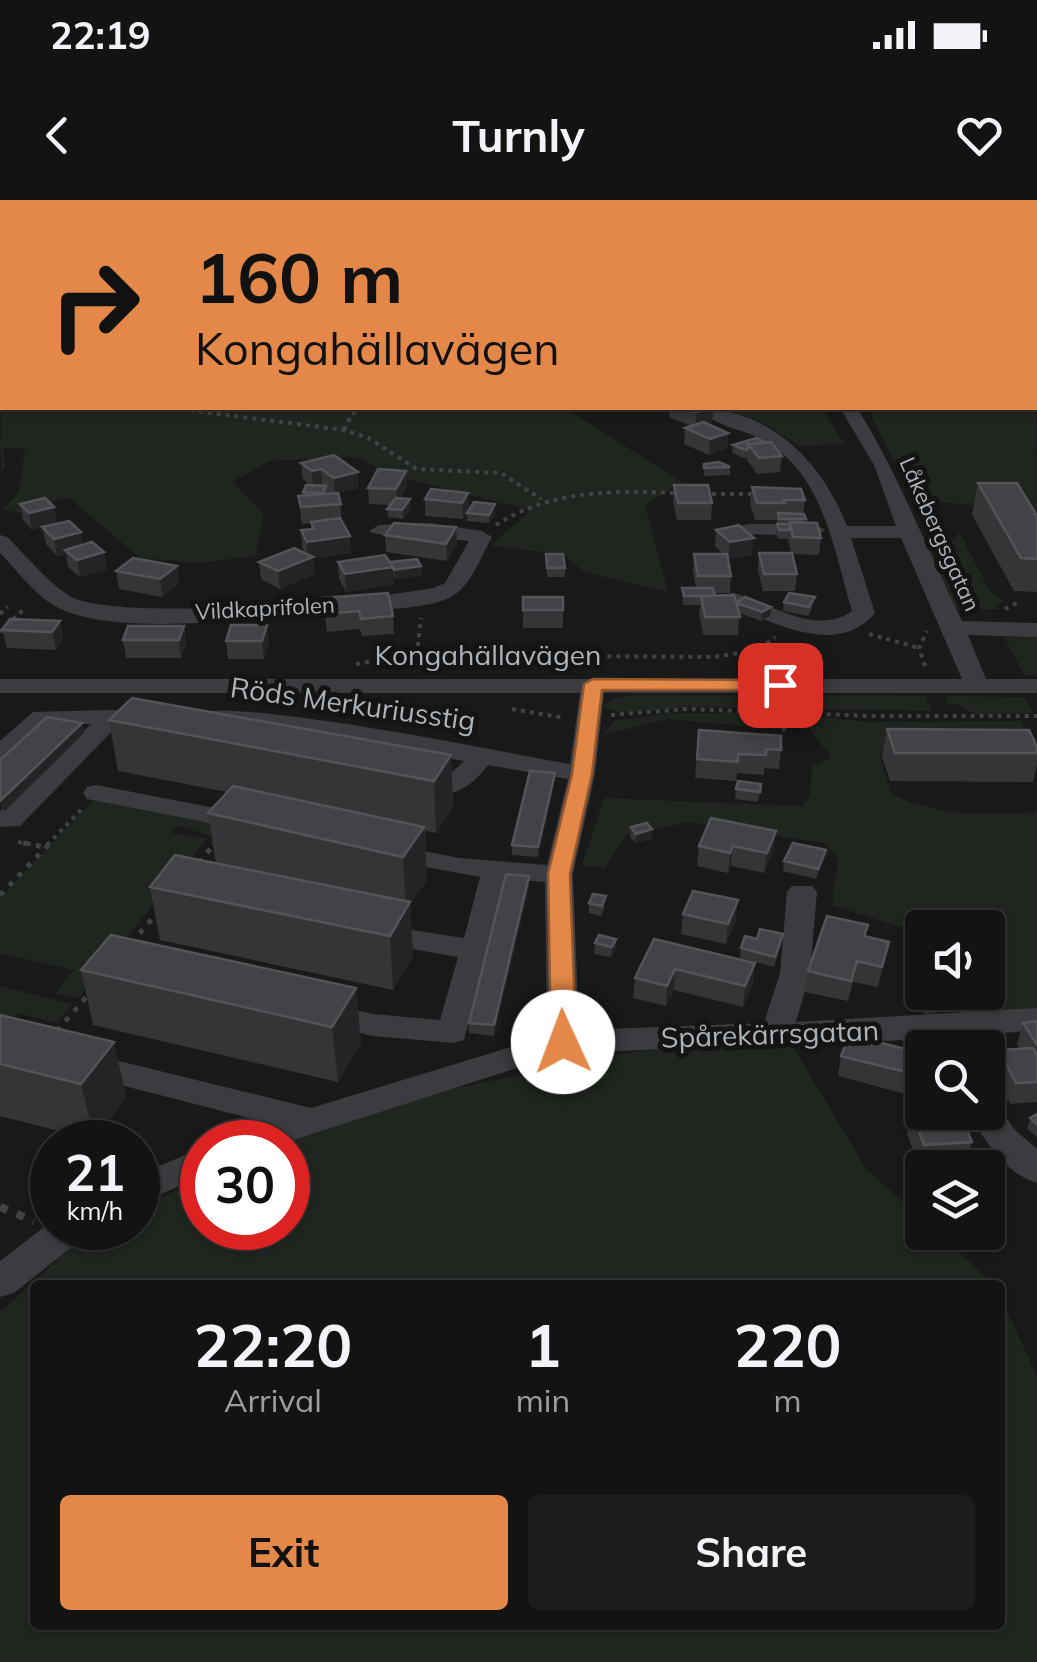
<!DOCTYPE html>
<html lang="en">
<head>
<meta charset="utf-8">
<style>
  :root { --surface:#131314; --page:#1c1c1d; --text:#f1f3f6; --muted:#9d9ea0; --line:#323234; --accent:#e38848 }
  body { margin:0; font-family:Mulish,sans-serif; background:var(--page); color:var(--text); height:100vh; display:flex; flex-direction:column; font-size:38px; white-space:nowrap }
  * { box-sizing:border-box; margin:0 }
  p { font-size:32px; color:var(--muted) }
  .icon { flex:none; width:55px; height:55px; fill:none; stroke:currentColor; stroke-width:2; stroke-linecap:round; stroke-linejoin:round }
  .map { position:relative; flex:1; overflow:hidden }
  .sheet { position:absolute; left:30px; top:1080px; width:975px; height:350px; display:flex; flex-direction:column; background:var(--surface); border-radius:10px; box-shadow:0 2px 8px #0004,0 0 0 2px var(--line) }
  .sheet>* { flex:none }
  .hud { position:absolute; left:0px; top:0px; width:1038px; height:210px; box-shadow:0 2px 8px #0004,0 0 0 2px var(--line); background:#e38848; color:#111; overflow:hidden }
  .tools { position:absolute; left:905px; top:710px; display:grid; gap:20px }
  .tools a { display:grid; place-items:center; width:100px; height:100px; border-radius:10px; background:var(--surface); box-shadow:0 2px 8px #0004,0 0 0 2px var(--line); font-size:50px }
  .speed { position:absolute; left:30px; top:920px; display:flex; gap:20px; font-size:50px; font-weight:700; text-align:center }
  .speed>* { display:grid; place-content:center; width:130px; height:130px; border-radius:50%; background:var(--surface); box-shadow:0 2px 8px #0004,0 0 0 2px var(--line); line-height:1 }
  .speed small { font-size:25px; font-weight:400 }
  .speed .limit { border:15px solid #d22; background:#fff; color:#111 }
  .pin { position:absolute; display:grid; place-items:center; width:85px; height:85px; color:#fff; margin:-42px; border-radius:20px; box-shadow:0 5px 15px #0006 }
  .me { position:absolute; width:110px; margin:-55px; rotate:358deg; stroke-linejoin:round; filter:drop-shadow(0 0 8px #0008) }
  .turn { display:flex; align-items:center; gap:35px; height:210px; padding:0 30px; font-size:45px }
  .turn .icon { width:130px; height:130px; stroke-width:2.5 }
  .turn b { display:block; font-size:70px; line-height:85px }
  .eta { display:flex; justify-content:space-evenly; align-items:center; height:170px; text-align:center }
  .eta b { font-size:60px; font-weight:700; line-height:70px }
  .primary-button { display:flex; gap:20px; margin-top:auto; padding:20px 30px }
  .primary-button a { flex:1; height:115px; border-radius:10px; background:var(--accent); color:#111; font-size:40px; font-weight:700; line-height:115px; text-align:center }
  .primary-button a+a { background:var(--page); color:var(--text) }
  .status { display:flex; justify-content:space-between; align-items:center; height:70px; padding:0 50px; background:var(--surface); direction:ltr }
  .status svg { height:28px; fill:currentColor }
  header { display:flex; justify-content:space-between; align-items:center; height:130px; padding:0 30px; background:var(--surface); font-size:45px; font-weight:700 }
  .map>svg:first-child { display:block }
</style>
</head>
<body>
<div class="status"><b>22:19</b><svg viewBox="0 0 49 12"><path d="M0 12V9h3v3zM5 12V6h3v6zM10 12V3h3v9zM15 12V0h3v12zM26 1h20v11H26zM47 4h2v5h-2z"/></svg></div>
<header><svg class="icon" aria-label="back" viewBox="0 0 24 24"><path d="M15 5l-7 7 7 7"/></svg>Turnly<svg class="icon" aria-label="heart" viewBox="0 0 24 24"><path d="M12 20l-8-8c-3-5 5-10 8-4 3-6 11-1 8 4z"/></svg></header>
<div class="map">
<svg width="1037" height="1462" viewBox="0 0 1037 1462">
  <rect width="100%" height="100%" fill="#19191a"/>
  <path fill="#20251f" d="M64,0H709L63,2Z
    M1035,98L1037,319L988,306L912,300L868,208H1035Z
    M2,207L565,208L682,282L645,305L668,392L584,372L563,354L491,346L530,310L399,277L355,257L270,261L232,282L264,314L255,356L199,363L140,358L68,297L18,313L3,309L19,292L25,248H0Z
    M724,208H822L844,244L800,246L763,223Z
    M960,333L990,392L1004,401L994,407L1004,409L954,410L921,336L951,340Z
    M1003,435H1037V476L1024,475Z
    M634,495L926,496L932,511L698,507L620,513L603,506L615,498Z
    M945,496L1023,497L1034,513L975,514L956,504L949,505Z
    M667,513H813L782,529L667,519L603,535L614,521Z
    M817,516L868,522L1021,521L1034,555L880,556L892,595C943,616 979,616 1034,612L1037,608V808L984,815L966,793L988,792V728H922V740L916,732L832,705L838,657L824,643L689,622L626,636L605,668L582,666L604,598L803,606L810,593L812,566L832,558L805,523Z
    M95,598L220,623L211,636L178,626L171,633L208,638C194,656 155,694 149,710L78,798L56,793L73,770L0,753V698Z
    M0,786L72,804L57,823L17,813L8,824L28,830L36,822L54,826L37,846L0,837Z
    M792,845L866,969L922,1019V1032L937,1033L995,1085H35V1425H1000V1096L1037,1176V1462H0V1112L81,1038L102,1028H138V1010L202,977V1028H288L286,942L423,895L636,851Z"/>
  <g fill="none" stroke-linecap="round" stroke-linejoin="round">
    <path stroke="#404346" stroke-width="2.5" stroke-dasharray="2.5 4" stroke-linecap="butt" d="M800,0L808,2
      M38,2L49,0"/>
    <path stroke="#404346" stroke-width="4" stroke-dasharray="4 5" stroke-linecap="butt" d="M172,208L344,230L368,238L417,269L501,273L541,299
      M344,230L352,214L363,208
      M703,294H757
      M496,325C552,289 612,291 677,293
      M1005,409L1019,402
      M0,414L8,407
      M0,432L25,408
      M869,434L919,448
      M758,450L792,465
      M417,455L421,418
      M356,464L417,455L714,457L758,450L775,437
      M925,466L919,448L927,431
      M512,509L565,518
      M611,515L687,509L872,516H1037
      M782,530L816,514
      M18,642L36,645
      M47,645L81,610
      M213,645L217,641"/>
    <path stroke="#404346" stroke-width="5" stroke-dasharray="5 8" stroke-linecap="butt" d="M23,643L45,647
      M199,663L215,643
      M0,695L50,643
      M131,743L160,710
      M57,831L89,794"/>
    <path stroke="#404346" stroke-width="8" stroke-dasharray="8 10" stroke-linecap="butt" d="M0,1007L34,1021"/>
    <path fill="#3a3c3f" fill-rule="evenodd" d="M871,0H888L889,2H872Z
      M1035,43H1037V51H1035Z
      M0,152H2V162H0Z
      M696,208C769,208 822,261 847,326H896L874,265L840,208H857C899,275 927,350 962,421L1037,423V437L968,435L986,479H1037V493H604L595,574L573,674L579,830L764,823L780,773L787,692L792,686H812L817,692L810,773L796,822L1037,808V830L935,839L564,853L287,942H233L238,933L269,923L0,854V832L311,908L547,836L545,682L508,679L464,840L453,843L373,836L307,821L302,813L307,805L318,802L373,814L440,820L458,757L373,742L362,740L358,733L362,726L373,724L464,738L480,677L388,660L374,652L388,644L459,658L547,665L568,579L488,565C465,596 440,601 404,592L400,586L413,578L444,580L464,561L289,530L205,523L193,516C214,492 522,556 570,564L580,493H0V479H962L901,338H851L875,413C836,460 770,419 725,405L722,400L725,395L733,393C771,403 815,437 852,411C834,351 824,275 765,241C745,230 710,224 696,208Z
      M430,323L482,331L492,337C481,356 470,389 449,398C416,412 371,408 335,411C264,416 117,440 55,406C35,395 16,369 0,353V335L7,337C26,355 46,381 68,395C112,424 373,399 434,388L445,383L469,341C449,338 377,338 369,331L379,325Z
      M748,324H815L825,330L815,336L741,334L738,330L741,326Z
      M149,509L158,511L161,516L158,521L119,524L20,626L0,627V611L91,524H48L9,560L0,563V541L33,512Z
      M96,585L246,614L260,622L246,630L87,599L83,593L87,587Z
      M988,900L997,903L1013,928L1037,949V983C1006,974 984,940 968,912H988Z
      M202,948V976L138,1004V975Z
      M52,1021V1028H89L83,1038L14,1093L0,1097V1061Z"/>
  </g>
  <path fill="#353538" d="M0,0H37L38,2H2V9L0,8Z
    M722,0H786L790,2H729Z
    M821,0H867V2H830Z
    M1035,57L1037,58V87H1035Z
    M670,208H714L712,222L707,224L728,233L727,248L709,255L684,244L685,228L691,226L669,217Z
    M756,238L782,256L780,272L757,274L747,260V257L744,258L732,253L733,245Z
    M334,255L359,288L339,293L342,321L351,353L313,358L315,374L280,389L261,379L259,362L305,353L302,347L301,330L311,329V323L302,324L298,296L303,295V292L311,286L303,279L301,263Z
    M704,264L730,267V275L704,276Z
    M406,271L407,287L401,298L411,308L403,319L388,317L387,309L390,305L369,304L368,288Z
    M978,283L1037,316V392L1014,391L972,315Z
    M674,285L712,303L711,320H677L673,302Z
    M752,287L805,300L803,314L806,319L805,323L821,338L819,355L792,354L797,374L795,391H763L758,370L759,353H791L788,339H778L776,333L777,320H755L750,303Z
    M468,293L469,309L463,319L425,316V299Z
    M20,304L54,307L32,330L23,320Z
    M495,304V312L489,323L467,321V313Z
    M42,327L104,352L107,369L80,377L68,367L66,354L57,356L46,344Z
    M456,327L457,344L447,361L386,352L385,335Z
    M716,330L752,355L729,359L727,358L731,376L730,393H715V396L736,403L771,407L770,416L761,421L739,413L738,435H703L699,413L700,405H683L682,388H696L693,371L694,354H723L715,346Z
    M546,354L565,368V377H547Z
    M338,362H390L421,366L422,375L395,379L393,376L394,384L346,392L339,379Z
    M116,371L179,383L162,397L119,389Z
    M523,397H563V428H523Z
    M323,398L393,416L394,434L362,436L360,429L327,432Z
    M784,402L813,406L808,416L783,411Z
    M60,421L63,439L56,450L7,448L2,430Z
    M231,425L269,443L264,459H228L226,441Z
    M184,426L186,444L181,458H126L123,440Z
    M109,520L451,555L453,607L436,633L425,631L427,680L410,704L413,756L393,790L160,740L150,687L216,663L208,613L227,592L118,571Z
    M887,529L1037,547V564L1033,582L890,581L882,557Z
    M699,530L781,550L779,569L764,568V575L737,573L736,581L695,578Z
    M555,573L554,583L538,657L512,655V645Z
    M761,584L758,602L735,599L736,589Z
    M631,627L652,629L651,639L635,643L630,637Z
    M776,631L773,651L764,673L731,666L728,673L697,666L699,646Z
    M826,650L824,660L816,679L783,671L784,661Z
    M529,676V687L494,836L469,833V823Z
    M589,703L605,706L601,716L589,713Z
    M683,714L736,720L726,744L681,734Z
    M783,734L781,744L774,767L740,758L741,748Z
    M599,735L616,749L611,757L594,754L595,743Z
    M866,737L889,742L878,787L853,782L848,801L805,792L808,771Z
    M654,739L753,783L743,807L674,790L666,806L633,798L635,778Z
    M81,770L356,788L361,843L338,882L93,825Z
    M920,792L938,802L935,813L924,814L917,802Z
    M0,815L114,842L126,897L95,940L0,916Z
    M1037,821V902L1010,904L994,871L999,850L1020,849L1017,844L1023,823Z
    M841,856L922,862L913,896L838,876Z
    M912,913L972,942L966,963L919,966L907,934Z
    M1037,914V937L1027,929L1030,918Z"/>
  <path fill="#242426" d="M854,0H867V2H853Z
    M0,10H2V28L0,29Z
    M621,208H644L621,212Z
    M714,208L712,222L695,228L696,212Z
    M728,233L727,248L709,255L710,239Z
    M2,243L5,265L2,271L0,247Z
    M321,269L322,285L313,287L312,271Z
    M406,271L407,287L397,306L396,289Z
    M358,272L359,288L335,294L334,278Z
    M468,293L469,309L463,319L462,303Z
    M410,299L411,308L403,319L402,310Z
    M495,304V312L489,323V315Z
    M54,307L58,323L32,330L29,313Z
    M456,327L457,344L447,361L446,344Z
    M81,332L84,349L65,350L66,354L57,356L54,339Z
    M350,336L351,353L313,358L315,374L280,389L278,371L308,359L307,342Z
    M754,338L752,355L729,359L730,342Z
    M104,352L107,369L80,377L77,360Z
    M177,366L179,383L162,397L160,379Z
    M421,366L422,375L395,379L394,370Z
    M393,367L394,384L346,392L345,374Z
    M771,407L770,416L761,421L762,412Z
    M60,421L63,439L56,450L52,432Z
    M267,425L269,443L264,459L262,441Z
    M184,426L186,444L181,458L179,440Z
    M82,523L84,533L4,612L1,602Z
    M451,555L453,607L436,633L434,581Z
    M555,573L554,583L538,657V647Z
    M424,627L427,680L410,704L413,756L393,790L390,736L406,708L403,657Z
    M652,629L651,639L635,643L636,634Z
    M776,631L773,651L764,673L767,653Z
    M733,646L731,666L728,673L730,653Z
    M826,650L824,660L816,679L818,669Z
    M529,676V687L494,836V825Z
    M738,700L736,720L726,744L728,724Z
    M616,739V749L611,757L612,747Z
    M889,742L885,762L878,787L882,767Z
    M755,763L753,783L743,807L745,786Z
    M675,769L674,790L666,806L667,786Z
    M356,788L361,843L338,882L332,827Z
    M114,842L126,897L95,940L81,884Z"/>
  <path fill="#424346" stroke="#525458" stroke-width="2.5" d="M8,0H34L22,2Z
    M763,0H786L790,1L772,2Z
    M684,208H711L696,212Z
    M703,222L728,233L710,239L685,228Z
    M756,238L767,243L748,244V249L745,250L733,245Z
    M771,242L782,256L759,258L748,244Z
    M334,255L358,272L334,278L321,269L312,271L301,263Z
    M719,262L730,267L704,268V264Z
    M378,269L406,271L396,289L368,288Z
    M978,283H1017L1037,316V359L1021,358Z
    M306,285L326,286L323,293L303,292Z
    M674,285H708L712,303H678Z
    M752,287L801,289L805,300H783L785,303H757Z
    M431,289L468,293L462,303L425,299Z
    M338,293L341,304L301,307L298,296Z
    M45,298L54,307L29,313L20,304Z
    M396,298L410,299L402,310L387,309Z
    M474,302L495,304L489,315L467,313Z
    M778,313L804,314L806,319H779Z
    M340,318L350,336L307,342L301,330L314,329L311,322Z
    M69,321L81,332L54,339L42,327Z
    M790,322L817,323L821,338L793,337Z
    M394,323L456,327L446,344L385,335Z
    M777,324H790L789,330H779Z
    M739,325L754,338L730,342L716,330Z
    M92,342L104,352L77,360L65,350Z
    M294,348L313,357L278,371L259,362Z
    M759,353H792L797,374H764Z
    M546,354H563L565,368H547Z
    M694,354H727L731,376H698Z
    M385,355L393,367L345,374L338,362Z
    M133,358L177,366L160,379L116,371Z
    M417,359L421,366L394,370L390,362Z
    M682,388H713L715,396H684Z
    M388,393L393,416L361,419L359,411L325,414L323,398Z
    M789,393L815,397L809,407L784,402Z
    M734,395L740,417H705L701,396Z
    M523,397H563V410H523Z
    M745,397L771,407L762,412L736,403Z
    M10,419L60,421L52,432L2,430Z
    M231,425H267L262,441H226Z
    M128,426H184L179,440H123Z
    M132,498L451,555L434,581L109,520Z
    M47,517L82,523L0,601V560Z
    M887,529L1029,530L1037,547V553H895Z
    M699,530L781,536V550L766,549V555L738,554V562L697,559Z
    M530,571L555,573L538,647L512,645Z
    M738,581L761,584L760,592L736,589Z
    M233,586L424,627L403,657L208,613Z
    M711,618L776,631L767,653L733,646L730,653L699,646Z
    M647,623L652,629L636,634L631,627Z
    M793,643L826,650L818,669L784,661Z
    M175,655L410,702L390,736L150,687Z
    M506,674L529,676L494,825L469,823Z
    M693,691L738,700L728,724L683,714Z
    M593,694L606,696L602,706L589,703Z
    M827,716L868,725L864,736L889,742L882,767L857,761L851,781L808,771Z
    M760,729L783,734L775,757L741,748L745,736L757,739Z
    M111,735L356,788L332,827L81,770Z
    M599,735L616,739L612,747L595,743Z
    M654,739L755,763L745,786L675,769L667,786L635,778Z
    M920,792H932L938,802L926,804Z
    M0,815L114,842L81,884L0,864Z
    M1037,821V845L1023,823Z
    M849,835L922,853V860L918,875L841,856Z
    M1033,848L1037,855V882L1016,883L999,850Z
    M960,912L972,942L924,945L912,913Z
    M1037,914V924L1030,918Z"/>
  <path fill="#e38848" stroke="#94582f" stroke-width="2.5" d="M593,479L780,480L789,485L780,490H602L592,574L570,674L576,842L563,850L551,842L548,674L572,574L584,484Z"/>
  <g text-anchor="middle" stroke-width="10" stroke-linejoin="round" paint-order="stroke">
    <g font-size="22" fill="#acb3b9" stroke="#141415">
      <text transform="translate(940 334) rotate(66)" y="8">Låkebergsgatan</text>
      <text transform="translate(265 408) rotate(-3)" y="8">Vildkaprifolen</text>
    </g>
    <g font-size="28" fill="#acb3b9" stroke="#141415">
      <text x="488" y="465">Kongahällavägen</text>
      <text transform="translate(353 504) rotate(8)" y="10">Röds Merkuriusstig</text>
      <text transform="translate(770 834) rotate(-2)" y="10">Spårekärrsgatan</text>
    </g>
  </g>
</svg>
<div class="tools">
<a><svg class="icon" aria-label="sound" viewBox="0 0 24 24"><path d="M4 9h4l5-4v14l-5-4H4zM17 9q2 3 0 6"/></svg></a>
<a><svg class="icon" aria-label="search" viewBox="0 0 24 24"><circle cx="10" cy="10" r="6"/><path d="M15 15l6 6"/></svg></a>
<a><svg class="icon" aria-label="layers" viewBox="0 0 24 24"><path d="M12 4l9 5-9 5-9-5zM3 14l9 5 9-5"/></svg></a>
</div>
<div class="speed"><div>21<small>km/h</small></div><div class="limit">30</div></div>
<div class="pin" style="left:780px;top:485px;background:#d93025"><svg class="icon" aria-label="arrive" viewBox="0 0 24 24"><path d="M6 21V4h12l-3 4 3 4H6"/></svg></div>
<svg class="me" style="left:563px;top:842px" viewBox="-20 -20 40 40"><circle r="19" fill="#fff"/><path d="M0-13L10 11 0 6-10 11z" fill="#e38848"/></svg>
<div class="hud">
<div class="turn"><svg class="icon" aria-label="right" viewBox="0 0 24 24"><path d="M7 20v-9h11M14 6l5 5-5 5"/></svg><div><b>160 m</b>Kongahällavägen</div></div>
</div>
<section class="sheet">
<div class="eta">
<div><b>22:20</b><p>Arrival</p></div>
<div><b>1</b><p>min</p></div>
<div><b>220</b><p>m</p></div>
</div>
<div class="primary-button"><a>Exit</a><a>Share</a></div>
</section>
</div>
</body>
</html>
